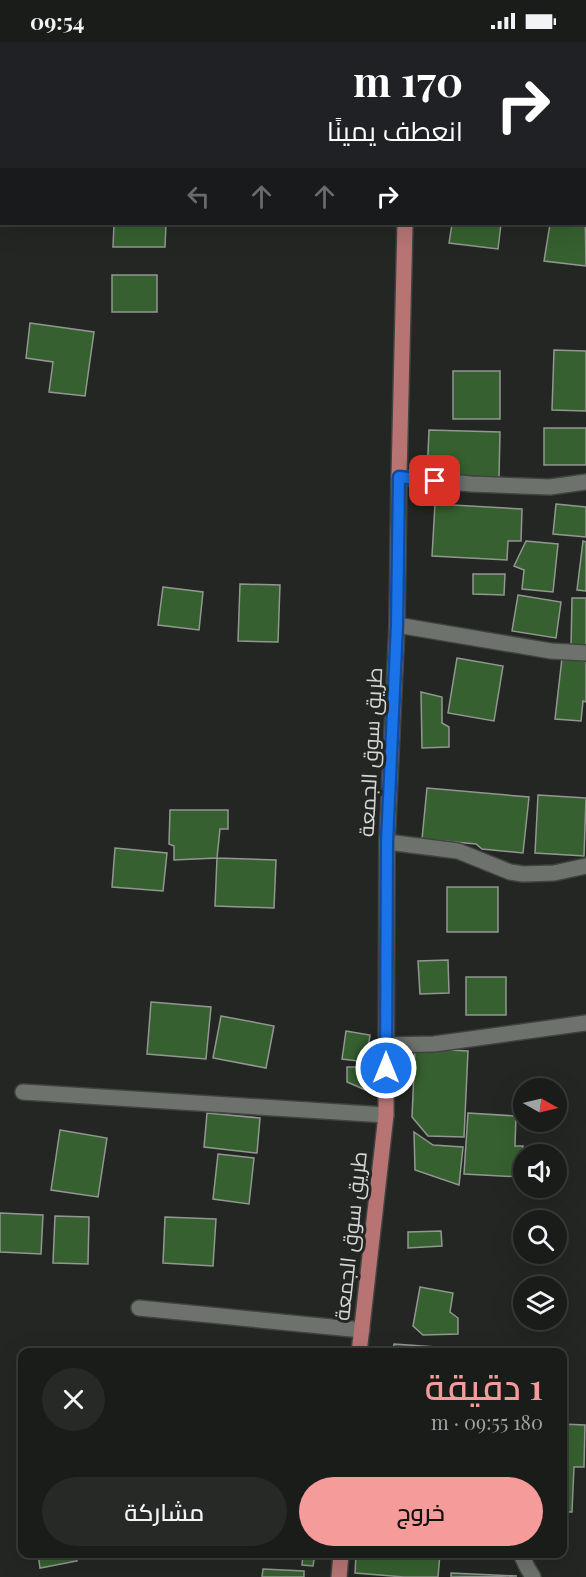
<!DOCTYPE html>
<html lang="ar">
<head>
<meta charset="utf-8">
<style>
  :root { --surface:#1a1c1a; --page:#272927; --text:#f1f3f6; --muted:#9fa1a2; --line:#383a39; --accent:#f59b9a }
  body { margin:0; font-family:"Playfair Display",Cairo,serif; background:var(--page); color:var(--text); direction:rtl; height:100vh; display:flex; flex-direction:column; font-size:22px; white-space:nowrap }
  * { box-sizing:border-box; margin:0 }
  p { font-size:20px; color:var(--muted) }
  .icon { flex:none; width:33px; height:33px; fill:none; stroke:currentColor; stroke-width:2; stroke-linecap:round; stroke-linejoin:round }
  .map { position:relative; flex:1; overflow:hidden; direction:ltr }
  .drawer { position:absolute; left:18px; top:1306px; width:549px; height:210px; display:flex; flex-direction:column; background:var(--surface); border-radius:12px; box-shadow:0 6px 24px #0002,0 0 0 2px var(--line); direction:rtl }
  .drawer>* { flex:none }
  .top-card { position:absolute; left:0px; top:0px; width:586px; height:183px; box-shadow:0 6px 24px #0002,0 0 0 2px var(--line); direction:rtl; background:#202124; color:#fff; overflow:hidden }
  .needle { width:39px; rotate:98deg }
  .tools { position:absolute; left:513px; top:1036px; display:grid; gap:12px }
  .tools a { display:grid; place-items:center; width:54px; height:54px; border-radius:50%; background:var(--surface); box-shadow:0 6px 24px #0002,0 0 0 2px var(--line); font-size:30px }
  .pin { position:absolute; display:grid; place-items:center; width:51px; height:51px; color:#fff; margin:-26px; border-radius:12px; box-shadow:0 3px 9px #0006 }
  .me { position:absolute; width:66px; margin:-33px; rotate:0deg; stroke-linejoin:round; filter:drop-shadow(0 0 4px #0008) }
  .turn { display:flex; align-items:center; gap:21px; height:126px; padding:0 24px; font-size:27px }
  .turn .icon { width:78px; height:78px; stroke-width:2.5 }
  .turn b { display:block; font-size:42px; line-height:51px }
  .lanes { display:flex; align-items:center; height:57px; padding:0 24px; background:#0003; justify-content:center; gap:30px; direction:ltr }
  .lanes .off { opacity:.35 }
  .round { display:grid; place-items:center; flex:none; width:63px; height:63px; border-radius:32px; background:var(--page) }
  .head { display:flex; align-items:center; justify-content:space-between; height:102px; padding:0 24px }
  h1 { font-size:36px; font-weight:600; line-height:45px; color:var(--accent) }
  .button { display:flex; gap:12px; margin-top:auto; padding:12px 24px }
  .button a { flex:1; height:69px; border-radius:36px; background:var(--accent); color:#111; font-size:24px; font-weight:600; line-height:69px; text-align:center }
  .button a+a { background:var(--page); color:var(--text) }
  .status { display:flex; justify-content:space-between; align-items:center; height:42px; padding:0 30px; background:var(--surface); direction:ltr }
  .status svg { height:16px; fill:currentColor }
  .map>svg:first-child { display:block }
</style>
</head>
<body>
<div class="status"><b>09:54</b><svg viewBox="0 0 49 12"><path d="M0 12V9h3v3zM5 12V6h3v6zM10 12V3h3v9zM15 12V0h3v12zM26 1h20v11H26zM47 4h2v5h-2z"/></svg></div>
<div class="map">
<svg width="586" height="1535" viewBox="0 0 586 1535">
  <rect width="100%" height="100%" fill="#232622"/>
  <path fill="#36602f" stroke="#939792" stroke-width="1.5" d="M585,162L586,224L544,219L550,182H585Z
    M114,182H166L165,205H113Z
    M452,182H501L498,207L449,201Z
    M112,233H157V270H112Z
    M30,281L94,290L85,354L49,350L53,320L26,316Z
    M554,308L586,309V369L552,368Z
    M453,329H500V377H453Z
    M544,386H586V423H544Z
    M429,388L500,390L499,437L427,434Z
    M435,462L522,467L521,499H508L507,518L432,514Z
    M556,462L586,465V495L553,492Z
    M526,499L558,502L553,550L522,547L524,528L514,524Z
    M583,499L586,500V549L577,548Z
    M473,532H505L504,553L473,552Z
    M240,542L280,543L278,600L238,599Z
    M163,545L203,550L199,588L158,583Z
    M518,553L561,560L556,596L512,589Z
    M572,556H586V605H571Z
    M457,616L503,624L494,679L448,671Z
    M562,616L586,619V660L583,659L581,679L555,677Z
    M421,650L442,655V681L449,685V705L422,706Z
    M427,746L529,755L523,811L482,807L476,802L422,797Z
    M538,753L586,756L584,814L535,811Z
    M170,768H228V787H220L217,816L174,818V804L169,802Z
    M115,806L167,811L163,849L112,845Z
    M217,816L276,818L274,866L215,864Z
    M447,845H498V890H447Z
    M448,918L449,951L420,952L418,919Z
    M466,935H506V973H466Z
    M151,960L211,965L206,1017L147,1012Z
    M221,974L274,984L266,1026L213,1016Z
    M346,989L370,993L366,1020L342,1017Z
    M415,1006L468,1009L464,1095L428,1094L412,1075Z
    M347,1025H368V1049L347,1040Z
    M207,1071L260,1076L257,1111L204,1105Z
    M468,1071L516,1074L515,1104H523L521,1135L464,1132Z
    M60,1088L107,1096L98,1155L51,1148Z
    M414,1090L433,1103L463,1105L459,1143L415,1128Z
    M218,1112L254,1116L249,1162L213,1157Z
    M0,1171L43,1173L41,1212L0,1210Z
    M55,1174L89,1175L88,1222L53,1221Z
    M165,1175L216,1177L213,1224L163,1221Z
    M441,1189L442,1204L408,1206V1190Z
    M420,1245L453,1251L450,1270L458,1276V1292L423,1293L413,1284Z
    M394,1302L436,1305L435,1311H393Z
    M310,1306L337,1309V1311H310Z
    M562,1382L585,1383L584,1425H574L572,1470H562Z
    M38,1512H75L77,1519L40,1526Z
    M203,1512H241V1515L203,1514Z
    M303,1512H315L313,1524L302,1523Z
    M356,1512H440L438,1535H404L355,1531Z
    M263,1527L304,1529V1535H262Z
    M451,1531L517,1534L451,1535Z"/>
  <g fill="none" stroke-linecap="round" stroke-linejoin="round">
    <g stroke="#404340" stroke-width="18">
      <path id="minor" d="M399,435L471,442L550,445L586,440
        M397,583L551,609L586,611
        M387,800L458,809L510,830L523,832L554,831L586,824
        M386,1003L434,1002L586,981
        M23,1050L386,1073
        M139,1266L362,1288
        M521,1512L527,1525L533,1535"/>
    </g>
    <g stroke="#404340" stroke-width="18">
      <path id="primary" d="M410,2V0
        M359,1311L386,1073L387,800L397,583L399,435L405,182
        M339,1535L341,1512"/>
    </g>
    <use href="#minor" stroke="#6e726d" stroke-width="15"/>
    <use href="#primary" stroke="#b77473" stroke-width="15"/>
  </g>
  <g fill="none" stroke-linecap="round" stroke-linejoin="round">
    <g stroke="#114b97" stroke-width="15">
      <path id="route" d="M386,1026L387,800L397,583L399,435L435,439"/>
    </g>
    <use href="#route" stroke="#1a73e8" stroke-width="10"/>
  </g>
  <g text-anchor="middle" stroke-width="6" stroke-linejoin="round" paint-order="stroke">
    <g font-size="21" fill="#d4d6d3" stroke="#232622">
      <text transform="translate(371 710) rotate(-87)" y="7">طريق سوق الجمعة</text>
      <text transform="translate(351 1194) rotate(-84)" y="7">طريق سوق الجمعة</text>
    </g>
  </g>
</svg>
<div class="tools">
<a><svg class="needle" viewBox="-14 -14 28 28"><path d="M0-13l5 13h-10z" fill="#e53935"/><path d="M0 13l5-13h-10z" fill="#9fa1a2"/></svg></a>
<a><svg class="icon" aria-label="sound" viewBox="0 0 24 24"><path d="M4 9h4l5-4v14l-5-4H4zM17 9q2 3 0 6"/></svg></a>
<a><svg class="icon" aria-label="search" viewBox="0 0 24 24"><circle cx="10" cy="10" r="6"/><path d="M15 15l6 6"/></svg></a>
<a><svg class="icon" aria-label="layers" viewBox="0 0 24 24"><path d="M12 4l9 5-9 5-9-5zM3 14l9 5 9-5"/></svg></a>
</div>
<div class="pin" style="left:435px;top:439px;background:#d93025"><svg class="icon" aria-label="arrive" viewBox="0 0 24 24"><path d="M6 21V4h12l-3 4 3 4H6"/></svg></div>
<svg class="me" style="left:386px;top:1026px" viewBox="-20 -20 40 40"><circle r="17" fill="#1a73e8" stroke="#fff" stroke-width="3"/><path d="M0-11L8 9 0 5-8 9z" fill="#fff"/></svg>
<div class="top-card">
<div class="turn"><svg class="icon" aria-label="right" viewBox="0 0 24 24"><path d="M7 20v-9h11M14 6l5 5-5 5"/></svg><div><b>170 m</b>انعطف يمينًا</div></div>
<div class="lanes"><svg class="icon off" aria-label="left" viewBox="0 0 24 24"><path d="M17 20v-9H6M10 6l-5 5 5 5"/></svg><svg class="icon off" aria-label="ahead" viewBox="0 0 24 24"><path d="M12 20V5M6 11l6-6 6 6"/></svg><svg class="icon off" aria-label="ahead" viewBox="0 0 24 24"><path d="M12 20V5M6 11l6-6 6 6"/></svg><svg class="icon" aria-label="right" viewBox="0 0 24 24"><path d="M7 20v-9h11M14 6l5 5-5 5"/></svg></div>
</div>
<section class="drawer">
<div class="head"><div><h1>1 دقيقة</h1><p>180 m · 09:55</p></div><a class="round"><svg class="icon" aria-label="close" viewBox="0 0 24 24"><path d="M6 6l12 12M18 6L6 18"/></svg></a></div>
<div class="button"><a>خروج</a><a>مشاركة</a></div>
</section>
</div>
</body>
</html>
